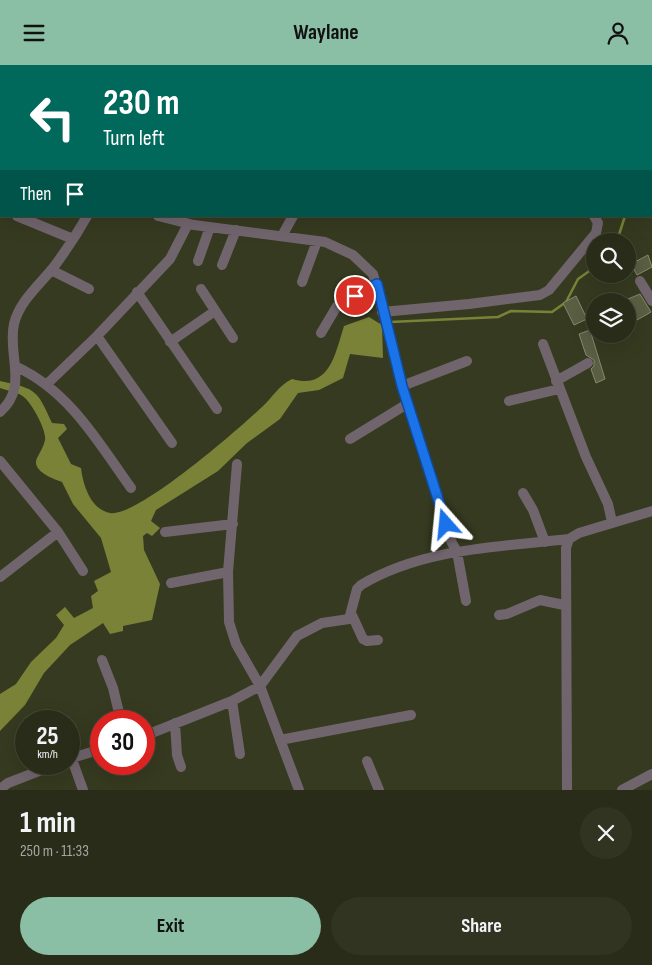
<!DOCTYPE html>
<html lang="en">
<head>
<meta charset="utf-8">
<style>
  :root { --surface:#282c18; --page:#303421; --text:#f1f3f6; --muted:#a5a7a2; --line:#444837; --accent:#8abfa5 }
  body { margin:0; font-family:"Sofia Sans Condensed",sans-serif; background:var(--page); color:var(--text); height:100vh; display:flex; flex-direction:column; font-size:19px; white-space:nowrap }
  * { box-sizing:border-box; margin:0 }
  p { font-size:16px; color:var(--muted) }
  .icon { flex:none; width:28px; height:28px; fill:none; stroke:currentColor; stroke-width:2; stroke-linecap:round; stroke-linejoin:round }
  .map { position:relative; height:725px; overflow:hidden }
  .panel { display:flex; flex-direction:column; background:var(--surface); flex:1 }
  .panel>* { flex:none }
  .top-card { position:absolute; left:0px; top:0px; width:652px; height:152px; box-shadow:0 5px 20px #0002,0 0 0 1px var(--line); background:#00695c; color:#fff; overflow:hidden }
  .fabs { position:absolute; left:586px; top:168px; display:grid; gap:10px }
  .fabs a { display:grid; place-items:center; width:50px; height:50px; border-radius:50%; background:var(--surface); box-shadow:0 5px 20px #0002,0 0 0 1px var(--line); font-size:25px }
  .speed { position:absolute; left:15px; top:645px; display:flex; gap:10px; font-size:25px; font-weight:700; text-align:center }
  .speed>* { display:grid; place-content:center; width:65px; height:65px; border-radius:50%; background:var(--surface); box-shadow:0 5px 20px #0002,0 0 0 1px var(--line); line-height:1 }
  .speed small { font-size:12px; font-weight:400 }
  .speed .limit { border:8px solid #d22; background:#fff; color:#111 }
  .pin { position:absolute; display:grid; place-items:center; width:42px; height:42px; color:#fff; margin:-21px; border:2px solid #fff; border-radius:50%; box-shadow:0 1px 5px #0007 }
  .me { position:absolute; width:55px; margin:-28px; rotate:342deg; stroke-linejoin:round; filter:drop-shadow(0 0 4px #0008) }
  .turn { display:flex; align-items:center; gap:18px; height:105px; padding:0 20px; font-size:22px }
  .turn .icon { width:65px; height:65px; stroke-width:2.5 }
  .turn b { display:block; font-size:35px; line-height:42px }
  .then { display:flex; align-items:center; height:48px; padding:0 20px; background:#0003; gap:10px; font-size:19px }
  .round { display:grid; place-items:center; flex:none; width:52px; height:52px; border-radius:26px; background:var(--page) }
  .head { display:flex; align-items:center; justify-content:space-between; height:85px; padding:0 20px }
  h1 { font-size:30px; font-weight:700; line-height:38px }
  .cta { display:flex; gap:10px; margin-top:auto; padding:10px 20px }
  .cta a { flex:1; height:58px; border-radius:30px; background:var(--accent); color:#111; font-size:20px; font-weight:700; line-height:58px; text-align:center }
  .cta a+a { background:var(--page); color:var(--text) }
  header { display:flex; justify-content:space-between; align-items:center; height:65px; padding:0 20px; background:var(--accent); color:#111; font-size:22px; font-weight:700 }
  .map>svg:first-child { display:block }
</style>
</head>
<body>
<header><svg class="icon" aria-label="menu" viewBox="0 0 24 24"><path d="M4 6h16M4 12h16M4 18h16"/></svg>Waylane<svg class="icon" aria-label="person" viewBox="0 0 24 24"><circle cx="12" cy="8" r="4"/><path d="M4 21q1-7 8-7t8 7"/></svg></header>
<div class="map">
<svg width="652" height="725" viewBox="0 0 652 725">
  <rect width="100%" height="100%" fill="#363a20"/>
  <path fill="#7a8237" d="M369,252L382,260L383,293L350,289L343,313L319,325L298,328L280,354L247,378L218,406L156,445L151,456L160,463L152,471L147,468L143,471L144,485L160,519L152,555L123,561V566L110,569L103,558L70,580L44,608L25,640L0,666V629L16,619L31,597L56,573L64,560L56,550L65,542L74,553L93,543L91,531L98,526L94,516L111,507L101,473L73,439L62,417C53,414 31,406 37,393C40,387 44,381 45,375C47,366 32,339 25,333C19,327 8,326 0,323V316C37,324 37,325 52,358L64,359L67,364L58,373L71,399L81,403C83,419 90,444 110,448C137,453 240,363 262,342C273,332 278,321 292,314C330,325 335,289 344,261Z"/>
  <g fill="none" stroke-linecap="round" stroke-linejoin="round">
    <path stroke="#7a8237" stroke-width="2.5" d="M651,94L652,92
      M617,176L625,151
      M390,257L498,252L511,246L552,247L566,237L578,214L595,202"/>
  </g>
  <path fill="#5a5e43" stroke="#858a6d" d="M648,190L652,202L637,210L631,199Z
    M640,229L651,247L637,255L628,234Z
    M576,231L587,254L574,260L563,238Z
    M590,265L605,314L596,318L591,304L594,301V295L586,290L579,269Z"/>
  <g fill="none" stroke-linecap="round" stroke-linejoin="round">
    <path stroke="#71656d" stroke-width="10" d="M230,0L234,1
      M171,1L172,0
      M651,45H652
      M0,89L1,90
      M0,144L1,145
      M17,151L73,174
      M158,151L194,160L325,177L353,190L373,209L402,321L451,476L457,487L466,536
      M282,171L293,151
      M198,196L210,162
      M222,200L236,165
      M51,205L89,224
      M640,216L652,236
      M302,217L317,176
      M201,224L233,273
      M137,227L217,344
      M382,247L469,239L540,230L549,225L596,168L598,158L594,151
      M321,268L337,241L377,219
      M97,271L172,378
      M170,277L215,246
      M543,279L586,392L608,439L612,457
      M17,302C70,327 98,377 131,423
      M556,316L588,298
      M47,319L97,271L170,194L188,159
      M402,321L467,296
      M509,336L559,324
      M0,347C29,322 7,289 14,259C19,237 39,220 53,203C65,187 77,169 87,151
      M350,374L407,339
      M0,396L58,467L83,506
      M237,399L228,507L229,557L236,579L260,621L299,725
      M523,428L533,445L545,477
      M165,467L233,459
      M0,512L58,467
      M171,518L228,507
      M352,550L363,574L367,576L378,575
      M499,550L507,549L540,535L564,540
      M102,595L113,623L121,656
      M232,636L240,689
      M175,658L177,690L181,702
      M144,671L232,636L260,621L297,571L322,558L349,554L357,524L361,520C423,483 499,482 569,474
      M280,675L411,650
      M69,686L83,725
      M69,694L101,684
      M367,696L379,725
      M0,724L8,718L57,699
      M567,725L566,483L569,474L579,468L652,446
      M622,725L652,709"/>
  </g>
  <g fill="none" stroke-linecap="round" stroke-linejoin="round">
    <g stroke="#114b97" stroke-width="12">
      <path id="route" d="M355,231L377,219L402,321L446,459"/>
    </g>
    <use href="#route" stroke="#1a73e8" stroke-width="9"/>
  </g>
</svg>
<div class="fabs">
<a><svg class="icon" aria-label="search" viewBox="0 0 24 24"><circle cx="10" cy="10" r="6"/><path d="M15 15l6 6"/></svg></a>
<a><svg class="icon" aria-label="layers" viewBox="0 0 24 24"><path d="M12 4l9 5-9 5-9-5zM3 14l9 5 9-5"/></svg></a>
</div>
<div class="speed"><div>25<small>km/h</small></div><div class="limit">30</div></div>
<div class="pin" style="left:355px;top:231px;background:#d93025"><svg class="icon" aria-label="arrive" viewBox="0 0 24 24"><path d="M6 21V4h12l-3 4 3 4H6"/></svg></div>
<svg class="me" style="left:446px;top:459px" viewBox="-20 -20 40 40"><path d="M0-17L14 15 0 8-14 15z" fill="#1a73e8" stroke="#fff" stroke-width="4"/></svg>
<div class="top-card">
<div class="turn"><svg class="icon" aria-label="left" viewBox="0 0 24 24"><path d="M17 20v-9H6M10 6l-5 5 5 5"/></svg><div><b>230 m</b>Turn left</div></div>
<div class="then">Then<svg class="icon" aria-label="arrive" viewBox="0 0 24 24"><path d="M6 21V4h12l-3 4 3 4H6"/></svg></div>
</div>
</div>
<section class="panel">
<div class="head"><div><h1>1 min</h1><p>250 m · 11:33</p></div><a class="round"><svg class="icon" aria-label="close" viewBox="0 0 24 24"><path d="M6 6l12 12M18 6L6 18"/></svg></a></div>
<div class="cta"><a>Exit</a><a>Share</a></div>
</section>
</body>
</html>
